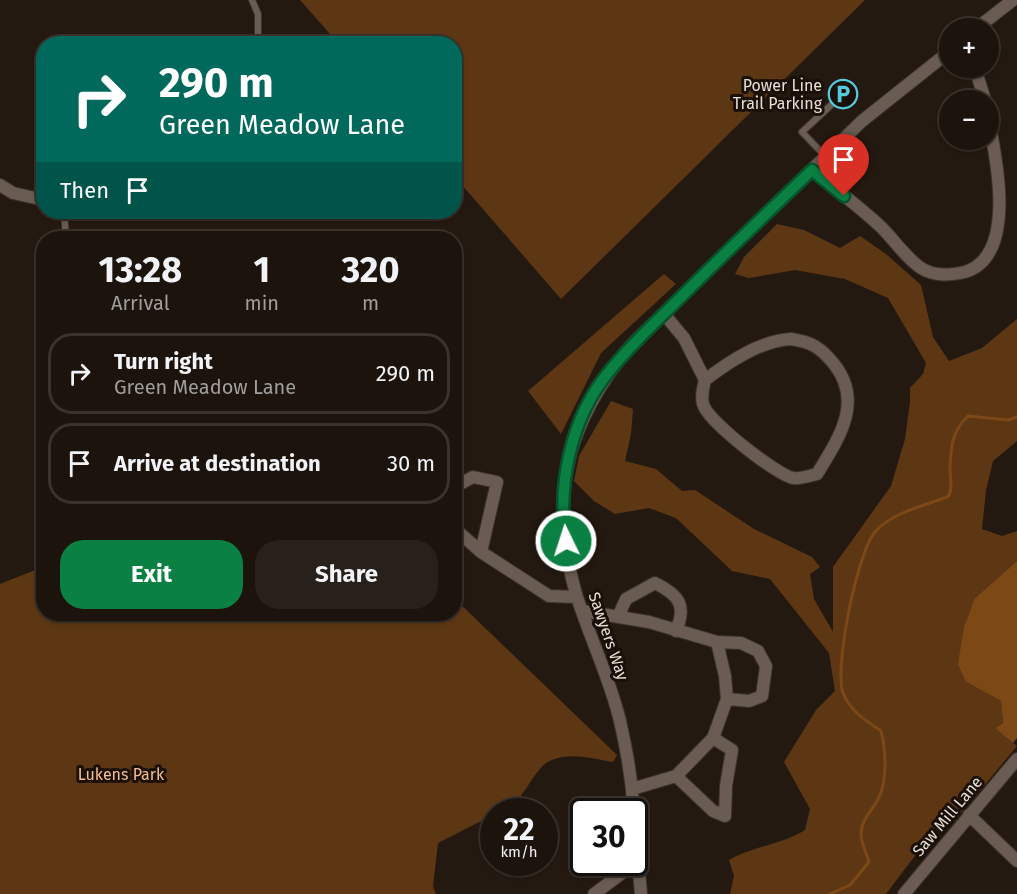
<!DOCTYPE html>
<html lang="en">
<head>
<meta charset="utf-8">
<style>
  :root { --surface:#1b130c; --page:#28201a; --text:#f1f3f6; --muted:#a09e9d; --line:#39322d; --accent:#0b8043 }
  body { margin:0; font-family:"Fira Sans",sans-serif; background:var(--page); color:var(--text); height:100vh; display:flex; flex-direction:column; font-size:22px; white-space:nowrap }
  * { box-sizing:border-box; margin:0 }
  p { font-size:20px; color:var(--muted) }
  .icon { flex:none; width:33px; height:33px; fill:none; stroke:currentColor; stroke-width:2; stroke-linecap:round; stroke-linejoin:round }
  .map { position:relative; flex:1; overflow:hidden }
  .side { position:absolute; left:36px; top:231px; width:426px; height:390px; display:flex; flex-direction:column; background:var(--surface); border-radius:24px; box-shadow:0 2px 4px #0004,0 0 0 2px var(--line) }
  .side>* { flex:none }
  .top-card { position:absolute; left:36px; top:36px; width:426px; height:183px; border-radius:24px; box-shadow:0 2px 4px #0004,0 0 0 2px var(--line); background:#00695c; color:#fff; overflow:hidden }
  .fabs { position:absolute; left:939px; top:18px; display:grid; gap:12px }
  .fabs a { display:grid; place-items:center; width:60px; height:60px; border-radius:50%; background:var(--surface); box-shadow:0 2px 4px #0004,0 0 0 2px var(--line); font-size:30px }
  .speed { position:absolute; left:480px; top:798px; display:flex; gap:12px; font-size:30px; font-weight:700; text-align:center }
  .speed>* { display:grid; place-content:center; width:78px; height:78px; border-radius:50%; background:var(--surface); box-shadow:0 2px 4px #0004,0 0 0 2px var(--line); line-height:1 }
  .speed small { font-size:15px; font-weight:400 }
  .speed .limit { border:3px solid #111; border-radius:9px; background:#fff; color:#111 }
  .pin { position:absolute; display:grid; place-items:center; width:51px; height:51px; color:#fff; margin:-62px -26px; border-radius:50% 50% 50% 0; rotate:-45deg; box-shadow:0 0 6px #0007 }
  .pin .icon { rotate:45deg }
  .me { position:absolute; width:66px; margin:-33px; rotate:356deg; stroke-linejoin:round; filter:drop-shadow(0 0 4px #0008) }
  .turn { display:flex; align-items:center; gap:21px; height:126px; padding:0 24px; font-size:27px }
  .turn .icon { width:78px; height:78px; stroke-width:2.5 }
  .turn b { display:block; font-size:42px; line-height:51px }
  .then { display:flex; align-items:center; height:57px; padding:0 24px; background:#0003; gap:12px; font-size:22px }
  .eta { display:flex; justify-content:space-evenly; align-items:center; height:102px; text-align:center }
  .eta b { font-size:36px; font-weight:700; line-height:42px }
  .cta { display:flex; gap:12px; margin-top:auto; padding:12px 24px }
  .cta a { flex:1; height:69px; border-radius:24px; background:var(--accent); color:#fff; font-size:24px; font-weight:700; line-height:69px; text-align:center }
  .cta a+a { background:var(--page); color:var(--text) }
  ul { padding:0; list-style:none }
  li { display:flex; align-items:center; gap:18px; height:81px; margin:0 12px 9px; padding:0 12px; border:3px solid var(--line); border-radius:24px }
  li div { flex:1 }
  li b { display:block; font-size:22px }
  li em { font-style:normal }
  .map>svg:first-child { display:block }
</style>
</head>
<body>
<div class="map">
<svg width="1017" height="894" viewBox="0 0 1017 894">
  <rect width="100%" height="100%" fill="#241910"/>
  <path fill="#5d3714" d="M300,0H865L561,299L455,177L454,44L338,43Z
    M777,224L804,230L840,248L860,236L886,254L921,285L933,337L949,361L982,348L1017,319V441L993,461L986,490L982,529L1002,536L1017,531V561L975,598L966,682L1001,701L1003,723L995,728L1017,746L953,823L945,816L886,894H730L734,876L729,860C753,846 781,845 805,830L810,809L784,762L816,710L835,691L829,653L770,579L732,571L676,518L649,508L615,514L594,501L574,481L579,456L611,401L633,409L631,434L625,461L656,469L682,491L695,490L754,529L812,557L820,567L810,574L814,599L833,632V567L891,486L905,439L910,402V388L923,374L926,363L888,298L845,279L795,270L749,278L735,274L744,257Z
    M664,274L676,284L601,353L561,434L528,391Z
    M43,567L44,614H454L455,599L617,755L613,762C593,759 572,752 552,760C531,767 523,812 494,812L493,815L438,843L433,886L436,894H0V584Z"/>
  <path fill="#7c4916" d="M1017,561V738L1013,743L995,728L1003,723L1001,701L966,682L958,664L964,627L975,598Z"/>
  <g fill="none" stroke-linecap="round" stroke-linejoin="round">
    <path stroke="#7c4916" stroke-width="3" d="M830,894L850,885L869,862C867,854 861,843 861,835C861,820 870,813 877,801C888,783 886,750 881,731C865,720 851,712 843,693C834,668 857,553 875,532C892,512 925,506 949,496C953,486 950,479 950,468C951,446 952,431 968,416L1008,420L1017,417"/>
    <g stroke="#3c3430" stroke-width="8">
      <path id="lane" d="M252,0L258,14V43
        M825,156L802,132L843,94
        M64,212L66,238"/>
    </g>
    <g stroke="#3c3430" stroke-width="14">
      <path id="street" d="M977,28L1013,0
        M258,44V43
        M975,68L985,100
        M812,170C835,189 860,207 882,228C895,241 906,258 921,268C935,277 951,275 965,272C1017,256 997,160 988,117
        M0,185L13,193L44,200
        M664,314L684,338L705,380
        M791,339C812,342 821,348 834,364C864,402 839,438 817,474C809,476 801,479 793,478C777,475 707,421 703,404C701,396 703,388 705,380C730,361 760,341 791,339Z
        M454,487L473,477L497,482L481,552
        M454,528L481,552L549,596L577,597
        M583,611L649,622L717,642L741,643L758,651L766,666L762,696L749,701L727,699
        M618,617L626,599L655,583C679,595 687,605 676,631
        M676,776L713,811L725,816L726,786L732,750L713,738
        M632,789L676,776L713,738L727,699L725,676L717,642
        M634,812C632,781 627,751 620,721C610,679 590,638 577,597C547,497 566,421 633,343L862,121L950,51
        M969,815L1017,861
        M634,816L641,894
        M594,894L638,861
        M904,894L1017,759"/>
    </g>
    <use href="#lane" stroke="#6a5c52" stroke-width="6"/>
    <use href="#street" stroke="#6a5c52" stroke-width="12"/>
  </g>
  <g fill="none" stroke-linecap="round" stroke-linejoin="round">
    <g stroke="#07532c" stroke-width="15">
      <path id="route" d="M566,541C557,485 571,418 608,373C630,345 656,322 681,297C724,254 768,212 812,170L844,196"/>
    </g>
    <use href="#route" stroke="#0b8043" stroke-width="10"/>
  </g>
  <defs>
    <g id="parking-ring" transform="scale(1.5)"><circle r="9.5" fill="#1a1007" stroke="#54cade" stroke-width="1.5"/><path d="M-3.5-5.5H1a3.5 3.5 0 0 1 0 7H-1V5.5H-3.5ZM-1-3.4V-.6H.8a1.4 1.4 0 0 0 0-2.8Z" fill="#54cade"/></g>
  </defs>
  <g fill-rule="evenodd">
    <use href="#parking-ring" x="843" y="94"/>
  </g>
  <g text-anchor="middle" stroke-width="6" stroke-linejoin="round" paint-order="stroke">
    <g font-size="16" fill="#e7dfd8" stroke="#1a1007" text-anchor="end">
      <text x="822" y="91">Power Line<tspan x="822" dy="18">Trail Parking</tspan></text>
    </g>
    <g font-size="16" fill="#e7dfd8" stroke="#1a1007">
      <text transform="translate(609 636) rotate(71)" y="6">Sawyers Way</text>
      <text transform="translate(947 816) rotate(-50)" y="6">Saw Mill Lane</text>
    </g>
    <g font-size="16" fill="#f6be90" stroke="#1a1007">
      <text x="121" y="780">Lukens Park</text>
    </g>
  </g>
</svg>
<div class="fabs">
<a>+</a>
<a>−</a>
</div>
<div class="speed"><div>22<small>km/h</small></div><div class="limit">30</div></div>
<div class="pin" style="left:844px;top:196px;background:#d93025"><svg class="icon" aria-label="arrive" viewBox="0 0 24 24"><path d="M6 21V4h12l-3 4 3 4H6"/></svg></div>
<svg class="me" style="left:566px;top:541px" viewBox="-20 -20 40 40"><circle r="17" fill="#0b8043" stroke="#fff" stroke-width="3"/><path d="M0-11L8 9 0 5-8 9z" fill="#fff"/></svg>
<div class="top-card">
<div class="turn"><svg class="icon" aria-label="right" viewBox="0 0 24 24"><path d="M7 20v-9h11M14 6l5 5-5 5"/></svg><div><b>290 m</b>Green Meadow Lane</div></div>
<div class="then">Then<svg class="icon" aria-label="arrive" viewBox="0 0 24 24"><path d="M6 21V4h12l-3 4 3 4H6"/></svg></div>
</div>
<section class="side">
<div class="eta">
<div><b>13:28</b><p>Arrival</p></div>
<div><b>1</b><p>min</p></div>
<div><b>320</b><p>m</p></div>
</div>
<ul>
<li><svg class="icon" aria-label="right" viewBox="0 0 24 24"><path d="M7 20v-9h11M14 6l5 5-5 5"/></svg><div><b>Turn right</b><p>Green Meadow Lane</p></div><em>290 m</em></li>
<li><svg class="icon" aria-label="arrive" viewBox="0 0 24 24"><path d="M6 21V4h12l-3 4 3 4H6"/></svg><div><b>Arrive at destination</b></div><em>30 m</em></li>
</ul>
<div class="cta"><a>Exit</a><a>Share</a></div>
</section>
</div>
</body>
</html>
